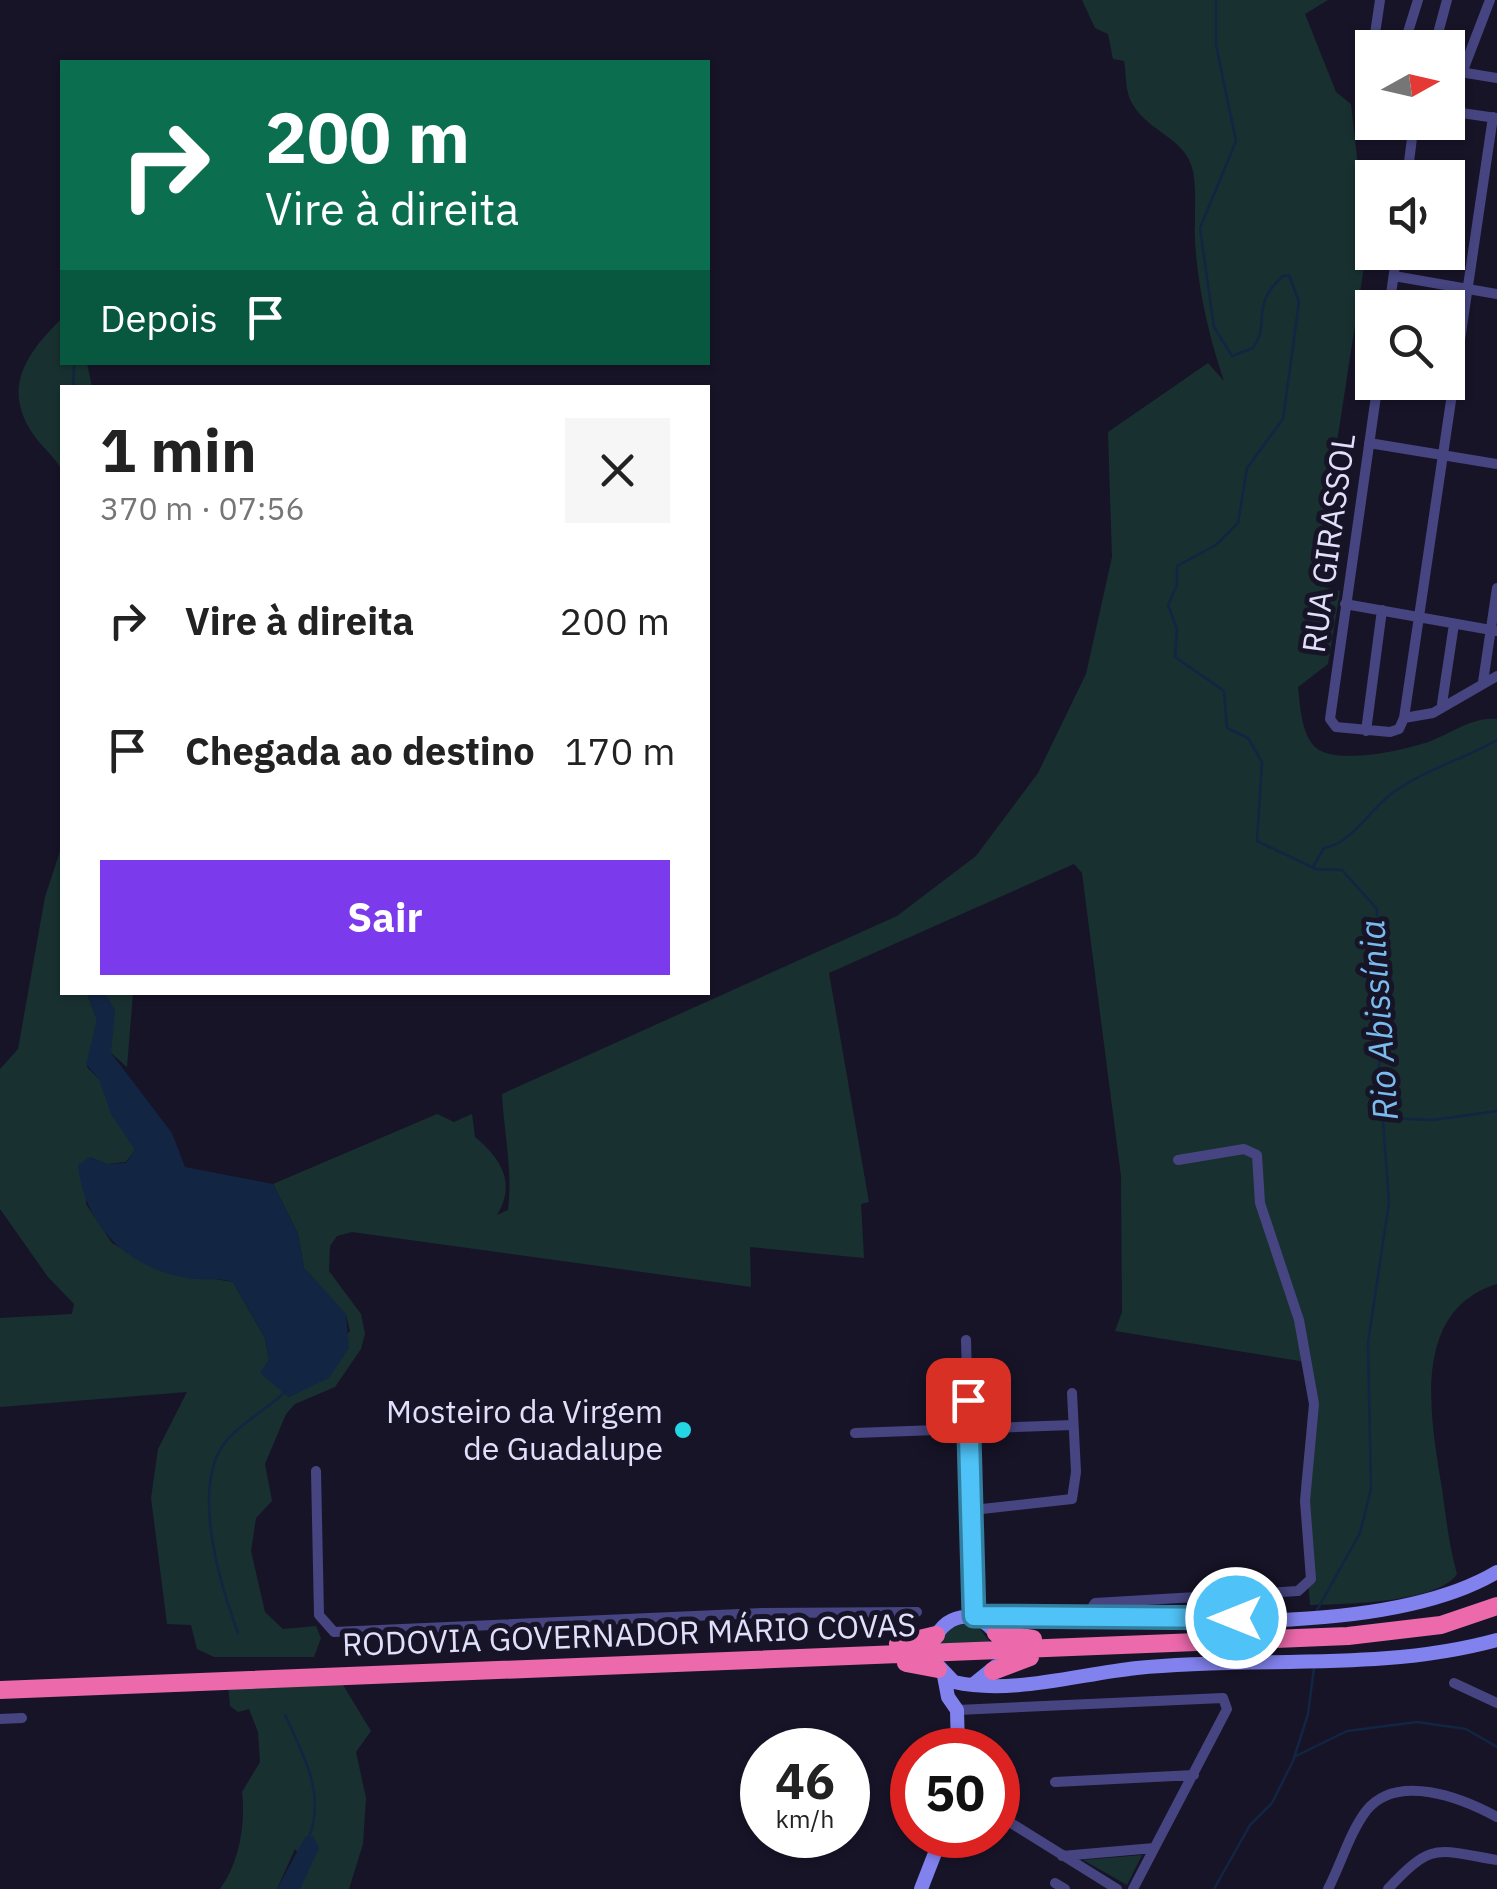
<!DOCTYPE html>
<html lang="pt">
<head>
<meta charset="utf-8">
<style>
  :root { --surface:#fff; --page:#f6f6f6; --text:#222; --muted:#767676; --accent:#7c3aed }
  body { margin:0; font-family:"IBM Plex Sans",sans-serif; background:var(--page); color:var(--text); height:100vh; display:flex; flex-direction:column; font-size:38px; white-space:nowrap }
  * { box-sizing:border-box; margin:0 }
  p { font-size:32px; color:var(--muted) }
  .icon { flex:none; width:55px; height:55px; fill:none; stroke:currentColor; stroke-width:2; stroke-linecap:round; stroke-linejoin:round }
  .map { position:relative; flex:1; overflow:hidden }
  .panel { position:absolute; left:60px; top:385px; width:650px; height:610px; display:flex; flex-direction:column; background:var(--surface); border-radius:0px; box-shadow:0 2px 8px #0004 }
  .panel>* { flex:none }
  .guide { position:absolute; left:60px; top:60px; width:650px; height:305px; border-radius:0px; box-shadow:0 2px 8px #0004; background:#0b6e4f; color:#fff; overflow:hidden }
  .needle { width:65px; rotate:82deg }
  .fabs { position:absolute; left:1355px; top:30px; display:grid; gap:20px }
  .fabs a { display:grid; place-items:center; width:110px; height:110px; border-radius:0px; background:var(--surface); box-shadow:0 2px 8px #0004; font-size:50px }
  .speed { position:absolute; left:740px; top:1728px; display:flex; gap:20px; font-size:50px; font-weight:700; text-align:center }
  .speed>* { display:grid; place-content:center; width:130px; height:130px; border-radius:50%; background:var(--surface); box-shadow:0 2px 8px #0004; line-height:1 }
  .speed small { font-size:25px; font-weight:400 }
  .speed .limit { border:15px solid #d22; background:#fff; color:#111 }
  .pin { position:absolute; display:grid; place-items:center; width:85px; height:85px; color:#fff; margin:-42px; border-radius:20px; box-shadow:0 5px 15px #0006 }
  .me { position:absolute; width:110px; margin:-55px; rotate:270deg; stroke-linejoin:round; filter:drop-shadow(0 0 8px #0008) }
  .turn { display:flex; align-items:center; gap:35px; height:210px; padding:0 40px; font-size:45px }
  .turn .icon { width:130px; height:130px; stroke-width:2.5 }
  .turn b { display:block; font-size:70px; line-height:85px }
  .then { display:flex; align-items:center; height:95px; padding:0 40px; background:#0003; gap:20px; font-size:38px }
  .round { display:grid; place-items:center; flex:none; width:105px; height:105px; border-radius:0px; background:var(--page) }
  .head { display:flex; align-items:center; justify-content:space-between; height:170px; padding:0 40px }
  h1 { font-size:60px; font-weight:800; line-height:75px }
  .cta { display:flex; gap:20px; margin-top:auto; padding:20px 40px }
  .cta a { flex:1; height:115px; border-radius:0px; background:var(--accent); color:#fff; font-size:40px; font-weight:800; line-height:115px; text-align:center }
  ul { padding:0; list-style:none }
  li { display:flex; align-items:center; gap:30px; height:130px; padding:0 40px }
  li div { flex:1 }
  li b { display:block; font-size:38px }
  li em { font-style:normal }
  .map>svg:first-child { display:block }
</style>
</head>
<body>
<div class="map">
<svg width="1497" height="1889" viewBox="0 0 1497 1889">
  <rect width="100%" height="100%" fill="#171428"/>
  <path fill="#183130" d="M1082,0H1328L1305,14L1336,92L1351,104L1367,247L1315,585L1340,591L1328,664L1298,687C1300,705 1301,733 1315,747C1335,766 1407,750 1431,741C1454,732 1472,717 1497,719V1284C1409,1311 1431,1420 1442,1489C1446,1517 1449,1546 1457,1574C1438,1603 1344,1604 1310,1605L1301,1486L1310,1404L1306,1362L1115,1331L1122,1312L1121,1176L1082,873L1074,864L829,973L869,1202L861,1204L864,1258L750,1247L751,1287L352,1232L337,1236L330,1246L329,1271L361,1314L365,1334L361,1349L335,1387L295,1404L286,1414L265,1464L272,1501L256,1518L251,1551L265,1612L283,1629L316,1626L321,1638L314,1657H214L197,1649L191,1625L167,1624L151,1498L158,1449L187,1392L0,1407V1318L72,1314L74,1304L48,1277L0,1209V1069L18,1049L45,897L62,845V992L87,993L97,1020L87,1067L99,1079L135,1150L126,1162L106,1164L90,1157L86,1204L112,1243L162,1271L233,1282L265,1338L269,1360L261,1373L289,1397L350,1331L346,1315L304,1268L298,1234L273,1184L437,1114L454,1122L472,1114L475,1137C500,1158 517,1182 497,1215L508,1210C513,1171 504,1133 502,1094L897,916L976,856L1038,773L1086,674L1112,557L1108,432L1208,363L1224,381C1208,333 1198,289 1195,241C1194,218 1197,193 1193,171C1186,138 1149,132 1133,105C1124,90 1127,76 1124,61L1113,59L1108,34L1095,28Z
    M62,318V362L87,363L92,387L62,388V470C54,456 42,447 33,434C0,386 30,350 62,318Z
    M105,993H133L127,1067L111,1053Z
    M957,1621L976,1623L989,1641L938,1644L942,1628Z
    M340,1680L371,1731L356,1752L366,1798L363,1844L349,1889H300L308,1865L295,1849L277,1889H220C239,1863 246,1824 242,1792L260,1762L258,1732L249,1709L238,1712L230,1706L228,1685Z
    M1142,1855L1127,1885L1083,1860Z"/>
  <path fill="#122543" d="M87,993H105L115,1010L111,1053L172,1133L185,1167L273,1184L298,1234L304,1268L346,1314L349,1348L329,1378L289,1397L260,1373L269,1360L265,1338L233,1282C218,1277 203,1281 187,1278C127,1268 84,1225 78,1165L90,1157L106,1164L126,1163L135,1150L111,1114L99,1079L86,1064L97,1020Z
    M313,1836L319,1848L300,1889H277L305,1837Z"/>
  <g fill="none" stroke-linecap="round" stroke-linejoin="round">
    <path stroke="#122543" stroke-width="2.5" d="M1216,0V45L1236,141L1200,228L1214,327L1232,356L1253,348C1271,324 1249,306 1283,276L1289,275L1299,302L1283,419L1247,468L1238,523L1216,545L1177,566V585L1168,605L1177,629L1175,657L1224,691L1227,728L1248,738L1262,762L1257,841L1316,869L1342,870L1377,909L1378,986L1384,1020L1379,1067L1389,1202L1368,1343L1371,1489L1360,1533L1317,1610
      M73,388L74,366
      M1314,865L1324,848C1351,844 1369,811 1391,794C1423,770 1462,760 1497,740
      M1384,1118L1433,1120L1497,1111
      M238,1633C220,1584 189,1484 227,1440C243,1421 268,1409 286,1391
      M285,1715C303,1755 326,1793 309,1837
      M1296,1756L1347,1731L1417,1722L1466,1729L1497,1747
      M1214,1889L1250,1825L1272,1803L1293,1761L1308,1714L1314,1668"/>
    <path stroke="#464581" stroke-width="10" d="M1403,48L1418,0
      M1434,48L1447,0
      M1372,54L1380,0
      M1448,70L1497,78
      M1462,73L1490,0
      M1448,111L1496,118
      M1407,178L1414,122
      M1394,276L1497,294
      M1389,308L1397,252
      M1378,382L1330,719L1336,727L1390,732L1399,729L1404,718L1493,117
      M1369,443L1497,464
      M1345,604L1497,631
      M1483,682L1497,588
      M1442,704L1454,624
      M1404,718L1433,713L1497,676
      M1366,731L1382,610
      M966,1340L974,1617
      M855,1433L1073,1425
      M316,1471L319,1615L334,1632L762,1613L917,1612
      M973,1510L1072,1499L1076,1472L1072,1393
      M1086,1617L1095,1603L1298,1591L1311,1579L1305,1501L1314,1404L1299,1320L1260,1203L1257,1155L1244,1149L1178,1160
      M1454,1683L1497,1703
      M957,1710L1223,1698L1227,1709L1133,1889
      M0,1719L22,1718
      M1055,1782L1194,1775
      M998,1815L1117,1889
      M1062,1856L1154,1848
      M1055,1883L1065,1889
      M1328,1889C1341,1864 1349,1834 1366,1811C1397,1772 1462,1798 1497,1817
      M1388,1889C1433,1841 1436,1850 1497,1860"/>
    <path stroke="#8282ef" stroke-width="14" d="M978,1618L1011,1613C1146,1619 1381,1641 1497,1572
      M934,1641C946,1609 985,1609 999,1640
      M935,1662L954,1682C1011,1695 1079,1674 1137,1668C1256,1656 1381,1672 1497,1640
      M944,1676L948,1697L957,1710
      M975,1683L996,1666
      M957,1710L958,1750
      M921,1889L942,1835"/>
    <path stroke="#ec69ab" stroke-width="18" d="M996,1633L1033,1639
      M898,1644L936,1635
      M906,1663L938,1669
      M993,1671L1030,1657
      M0,1690L1348,1636L1441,1625L1497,1606"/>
  </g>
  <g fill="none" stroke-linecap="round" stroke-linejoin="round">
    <g stroke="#337fa1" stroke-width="25">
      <path id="route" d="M968,1400L974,1616L1236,1618"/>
    </g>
    <use href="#route" stroke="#4fc3f7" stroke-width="18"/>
  </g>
  <circle fill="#24d5e3" stroke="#171428" stroke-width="4" cx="683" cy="1430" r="10"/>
  <g text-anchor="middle" stroke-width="10" stroke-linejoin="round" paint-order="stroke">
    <g font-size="32" fill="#e2dffb" stroke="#171428">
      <text transform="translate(1329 543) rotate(-82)" y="11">RUA GIRASSOL</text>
      <text transform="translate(629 1635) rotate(-2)" y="11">RODOVIA GOVERNADOR MÁRIO COVAS</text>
    </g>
    <g font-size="32" fill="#e2dffb" stroke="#171428" text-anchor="end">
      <text x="663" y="1423">Mosteiro da Virgem<tspan x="663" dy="37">de Guadalupe</tspan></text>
    </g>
    <g font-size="35" font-style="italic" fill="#7abbee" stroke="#171428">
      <text transform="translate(1379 1020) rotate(-94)" y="12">Rio Abissínia</text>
    </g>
  </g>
</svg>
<div class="fabs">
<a><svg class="needle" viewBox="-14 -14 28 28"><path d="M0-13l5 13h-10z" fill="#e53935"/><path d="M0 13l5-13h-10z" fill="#767676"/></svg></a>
<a><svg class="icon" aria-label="sound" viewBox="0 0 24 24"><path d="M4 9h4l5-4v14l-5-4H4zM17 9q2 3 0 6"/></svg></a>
<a><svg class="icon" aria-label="search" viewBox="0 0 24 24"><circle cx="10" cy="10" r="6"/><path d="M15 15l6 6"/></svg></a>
</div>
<div class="speed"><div>46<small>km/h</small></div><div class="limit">50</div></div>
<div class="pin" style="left:968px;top:1400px;background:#d93025"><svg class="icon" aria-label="arrive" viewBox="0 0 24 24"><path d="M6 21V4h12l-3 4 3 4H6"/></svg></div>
<svg class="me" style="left:1236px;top:1618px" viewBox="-20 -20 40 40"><circle r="17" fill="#4fc3f7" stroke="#fff" stroke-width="3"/><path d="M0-11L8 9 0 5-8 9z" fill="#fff"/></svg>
<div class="guide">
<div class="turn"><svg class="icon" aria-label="right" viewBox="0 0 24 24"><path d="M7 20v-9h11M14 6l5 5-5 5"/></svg><div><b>200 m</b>Vire à direita</div></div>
<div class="then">Depois<svg class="icon" aria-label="arrive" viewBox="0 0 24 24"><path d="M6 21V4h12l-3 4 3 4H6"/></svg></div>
</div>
<section class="panel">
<div class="head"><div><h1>1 min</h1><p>370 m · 07:56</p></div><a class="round"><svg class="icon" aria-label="close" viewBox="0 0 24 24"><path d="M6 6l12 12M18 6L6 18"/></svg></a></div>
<ul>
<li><svg class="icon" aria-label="right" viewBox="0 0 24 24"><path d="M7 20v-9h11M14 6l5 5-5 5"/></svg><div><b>Vire à direita</b></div><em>200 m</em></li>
<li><svg class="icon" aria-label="arrive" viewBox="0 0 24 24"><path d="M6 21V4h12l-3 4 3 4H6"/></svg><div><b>Chegada ao destino</b></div><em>170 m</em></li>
</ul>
<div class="cta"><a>Sair</a></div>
</section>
</div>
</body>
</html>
